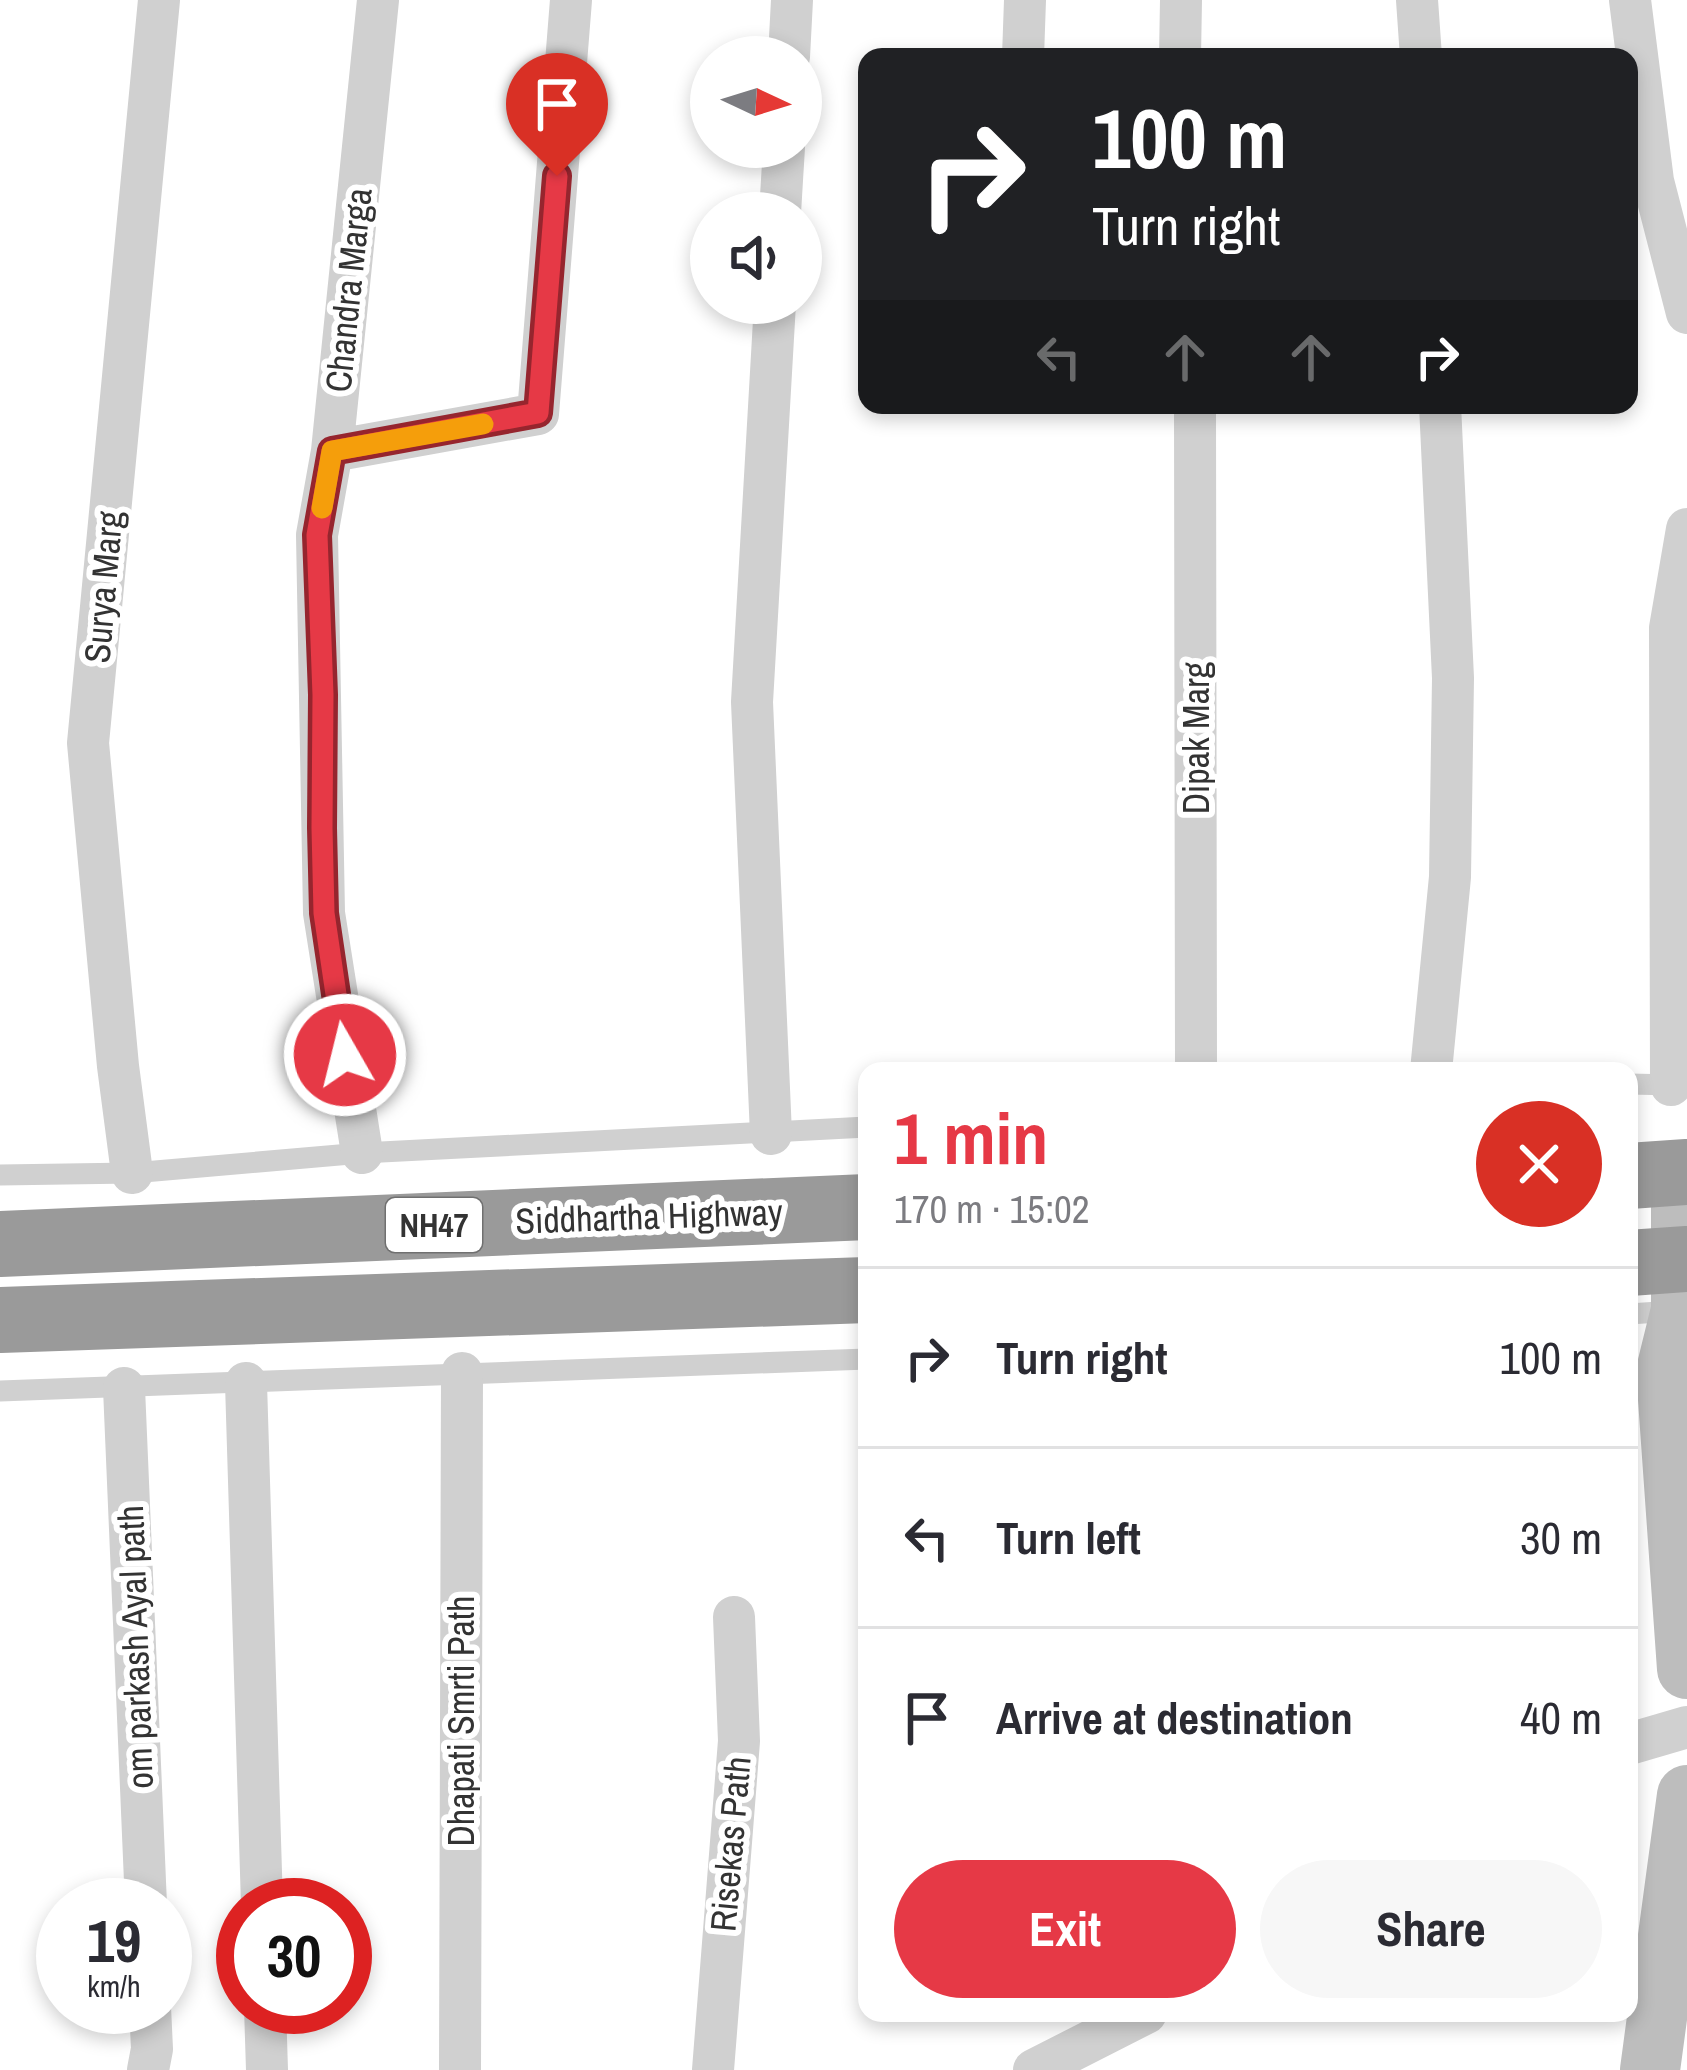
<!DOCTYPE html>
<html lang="en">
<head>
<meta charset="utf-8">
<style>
  :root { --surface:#fff; --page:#f7f7f7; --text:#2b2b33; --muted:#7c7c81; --line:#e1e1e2; --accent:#e63946 }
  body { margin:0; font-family:"Archivo Narrow",sans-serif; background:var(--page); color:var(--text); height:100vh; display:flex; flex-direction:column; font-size:45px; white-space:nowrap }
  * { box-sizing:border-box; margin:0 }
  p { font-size:39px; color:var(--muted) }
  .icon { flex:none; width:66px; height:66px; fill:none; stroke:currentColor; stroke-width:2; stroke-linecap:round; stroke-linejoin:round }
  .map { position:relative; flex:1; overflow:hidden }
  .sheet { position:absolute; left:858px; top:1062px; width:780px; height:960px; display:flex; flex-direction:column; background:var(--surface); border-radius:24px; box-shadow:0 6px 18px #0003 }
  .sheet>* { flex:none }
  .guide { position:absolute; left:858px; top:48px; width:780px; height:366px; border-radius:24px; box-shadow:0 6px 18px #0003; background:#202124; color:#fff; overflow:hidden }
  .needle { width:78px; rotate:94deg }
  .tools { position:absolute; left:690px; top:36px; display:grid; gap:24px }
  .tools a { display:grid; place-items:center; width:132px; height:132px; border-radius:50%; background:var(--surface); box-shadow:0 6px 18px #0003; font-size:60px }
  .speed { position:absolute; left:36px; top:1878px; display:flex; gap:24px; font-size:60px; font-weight:700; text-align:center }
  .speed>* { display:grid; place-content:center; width:156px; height:156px; border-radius:50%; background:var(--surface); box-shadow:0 6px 18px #0003; line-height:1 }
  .speed small { font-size:30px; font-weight:400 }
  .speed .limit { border:18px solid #d22; background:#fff; color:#111 }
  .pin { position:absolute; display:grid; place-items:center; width:102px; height:102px; color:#fff; margin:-123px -51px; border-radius:50% 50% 50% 0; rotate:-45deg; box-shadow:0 0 12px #0007 }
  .pin .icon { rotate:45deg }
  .me { position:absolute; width:132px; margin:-66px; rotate:352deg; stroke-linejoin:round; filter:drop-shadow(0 0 9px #0008) }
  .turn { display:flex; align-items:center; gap:42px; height:252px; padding:0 36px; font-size:54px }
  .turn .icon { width:156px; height:156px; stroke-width:2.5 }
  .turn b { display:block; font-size:84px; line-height:102px }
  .lanes { display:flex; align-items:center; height:114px; padding:0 36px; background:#0003; justify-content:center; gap:60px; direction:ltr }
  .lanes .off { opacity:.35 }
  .round { display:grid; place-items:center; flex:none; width:126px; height:126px; border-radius:63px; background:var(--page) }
  .headline { display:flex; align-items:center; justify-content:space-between; height:204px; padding:0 36px }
  h1 { font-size:72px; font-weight:800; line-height:90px; color:var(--accent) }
  .action { display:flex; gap:24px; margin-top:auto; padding:24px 36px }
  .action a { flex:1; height:138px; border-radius:72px; background:var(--accent); color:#fff; font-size:48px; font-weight:800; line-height:138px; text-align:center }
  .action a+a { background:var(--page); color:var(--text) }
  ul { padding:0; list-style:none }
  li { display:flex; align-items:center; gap:36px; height:180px; padding:0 36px; border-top:3px solid var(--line) }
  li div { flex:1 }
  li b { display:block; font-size:45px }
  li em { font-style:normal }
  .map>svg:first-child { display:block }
</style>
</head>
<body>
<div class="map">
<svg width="1687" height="2070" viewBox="0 0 1687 2070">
  <rect width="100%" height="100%" fill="#fff"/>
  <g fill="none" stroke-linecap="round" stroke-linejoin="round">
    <path stroke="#d0d0d0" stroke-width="21" d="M1629,1084L1676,1085
      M0,1175L132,1173L362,1153L867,1127
      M1629,1314L1674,1311
      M0,1391L867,1359"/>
    <path stroke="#d0d0d0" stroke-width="42" d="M1417,0L1421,57
      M1630,0L1653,181L1687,313
      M789,57L792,0
      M1023,57L1025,0
      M1180,57L1181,0
      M780,213L784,147
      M1195,405L1196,1071
      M332,451L538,414L571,0
      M1431,1071L1450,877L1453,678L1440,405
      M1671,1085L1670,628L1687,529
      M771,1134L752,702L775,303
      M362,1153L324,913L317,535L332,451L378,0
      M132,1173L118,1066L88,743L159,0
      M246,1383L262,1905
      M124,1388L146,1905
      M1629,1744L1687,1727
      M265,2007L267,2070
      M148,2070L152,2049L150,2007
      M460,2070L462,1373
      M713,2070L739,1741L734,1617
      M1034,2070L1146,2013"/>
    <path stroke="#bdbdbd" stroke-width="60" d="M1681,1173V1310L1666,1371L1687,1669
      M1650,2070L1687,1795"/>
    <path stroke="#9a9a9a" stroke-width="66" d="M1629,1176L1687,1172
      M0,1244L867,1207
      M1629,1263L1687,1259
      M0,1320L867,1290"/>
  </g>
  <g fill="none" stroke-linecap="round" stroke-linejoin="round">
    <g stroke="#96252e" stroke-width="30">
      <path id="route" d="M345,1055L324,913L322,828L323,695L317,535L332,451L538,413L557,176"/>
    </g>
    <use href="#route" stroke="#e63946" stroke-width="21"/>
    <path stroke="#f59e0b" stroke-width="21" d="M322,508L332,451L483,424"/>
  </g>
  <g text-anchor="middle" stroke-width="12" stroke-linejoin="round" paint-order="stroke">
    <rect fill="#fff" stroke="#707070" stroke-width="3" x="386" y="1198" width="96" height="54" rx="9"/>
    <g font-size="33" font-weight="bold" fill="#333">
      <text x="434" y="1237">NH47</text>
    </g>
    <g font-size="36" fill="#333" stroke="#fff">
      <text transform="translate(348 290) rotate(-84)" y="13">Chandra Marga</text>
      <text transform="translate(103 587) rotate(-85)" y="13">Surya Marg</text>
      <text transform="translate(1196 738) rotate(-90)" y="13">Dipak Marg</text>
      <text transform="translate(649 1216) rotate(-2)" y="13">Siddhartha Highway</text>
      <text transform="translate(135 1647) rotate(-92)" y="13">om parkash Ayal path</text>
      <text transform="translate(461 1721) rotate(-90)" y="13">Dhapati Smrti Path</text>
      <text transform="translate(730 1844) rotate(-85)" y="13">Risekas Path</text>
    </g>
  </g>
</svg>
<div class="tools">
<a><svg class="needle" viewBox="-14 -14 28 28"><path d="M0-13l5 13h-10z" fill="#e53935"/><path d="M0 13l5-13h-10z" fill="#7c7c81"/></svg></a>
<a><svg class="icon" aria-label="sound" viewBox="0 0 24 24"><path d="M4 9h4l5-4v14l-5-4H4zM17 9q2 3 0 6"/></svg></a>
</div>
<div class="speed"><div>19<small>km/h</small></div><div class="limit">30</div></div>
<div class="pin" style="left:557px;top:176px;background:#d93025"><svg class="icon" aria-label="arrive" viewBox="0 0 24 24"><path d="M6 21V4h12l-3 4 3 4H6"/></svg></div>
<svg class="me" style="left:345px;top:1055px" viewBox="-20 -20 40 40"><circle r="17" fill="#e63946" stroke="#fff" stroke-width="3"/><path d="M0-11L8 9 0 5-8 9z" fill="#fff"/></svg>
<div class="guide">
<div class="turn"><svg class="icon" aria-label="right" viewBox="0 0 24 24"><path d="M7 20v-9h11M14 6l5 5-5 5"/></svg><div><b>100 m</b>Turn right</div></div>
<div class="lanes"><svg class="icon off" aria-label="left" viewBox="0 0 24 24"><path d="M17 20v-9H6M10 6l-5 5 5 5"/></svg><svg class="icon off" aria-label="ahead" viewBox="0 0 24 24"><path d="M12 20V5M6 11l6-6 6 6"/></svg><svg class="icon off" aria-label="ahead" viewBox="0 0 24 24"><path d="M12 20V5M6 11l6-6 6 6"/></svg><svg class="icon" aria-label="right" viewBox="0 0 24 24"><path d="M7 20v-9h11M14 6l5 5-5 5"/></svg></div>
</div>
<section class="sheet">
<div class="headline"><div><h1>1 min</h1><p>170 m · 15:02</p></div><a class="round" style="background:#d93025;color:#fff"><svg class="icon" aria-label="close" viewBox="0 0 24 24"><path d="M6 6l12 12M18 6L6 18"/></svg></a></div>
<ul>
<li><svg class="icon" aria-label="right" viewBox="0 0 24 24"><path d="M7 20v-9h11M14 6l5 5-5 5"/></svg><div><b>Turn right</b></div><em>100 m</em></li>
<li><svg class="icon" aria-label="left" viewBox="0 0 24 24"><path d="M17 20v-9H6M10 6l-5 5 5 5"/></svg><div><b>Turn left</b></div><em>30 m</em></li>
<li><svg class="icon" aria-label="arrive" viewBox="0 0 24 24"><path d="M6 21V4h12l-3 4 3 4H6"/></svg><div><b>Arrive at destination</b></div><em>40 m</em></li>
</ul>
<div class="action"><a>Exit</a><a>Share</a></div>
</section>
</div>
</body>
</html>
